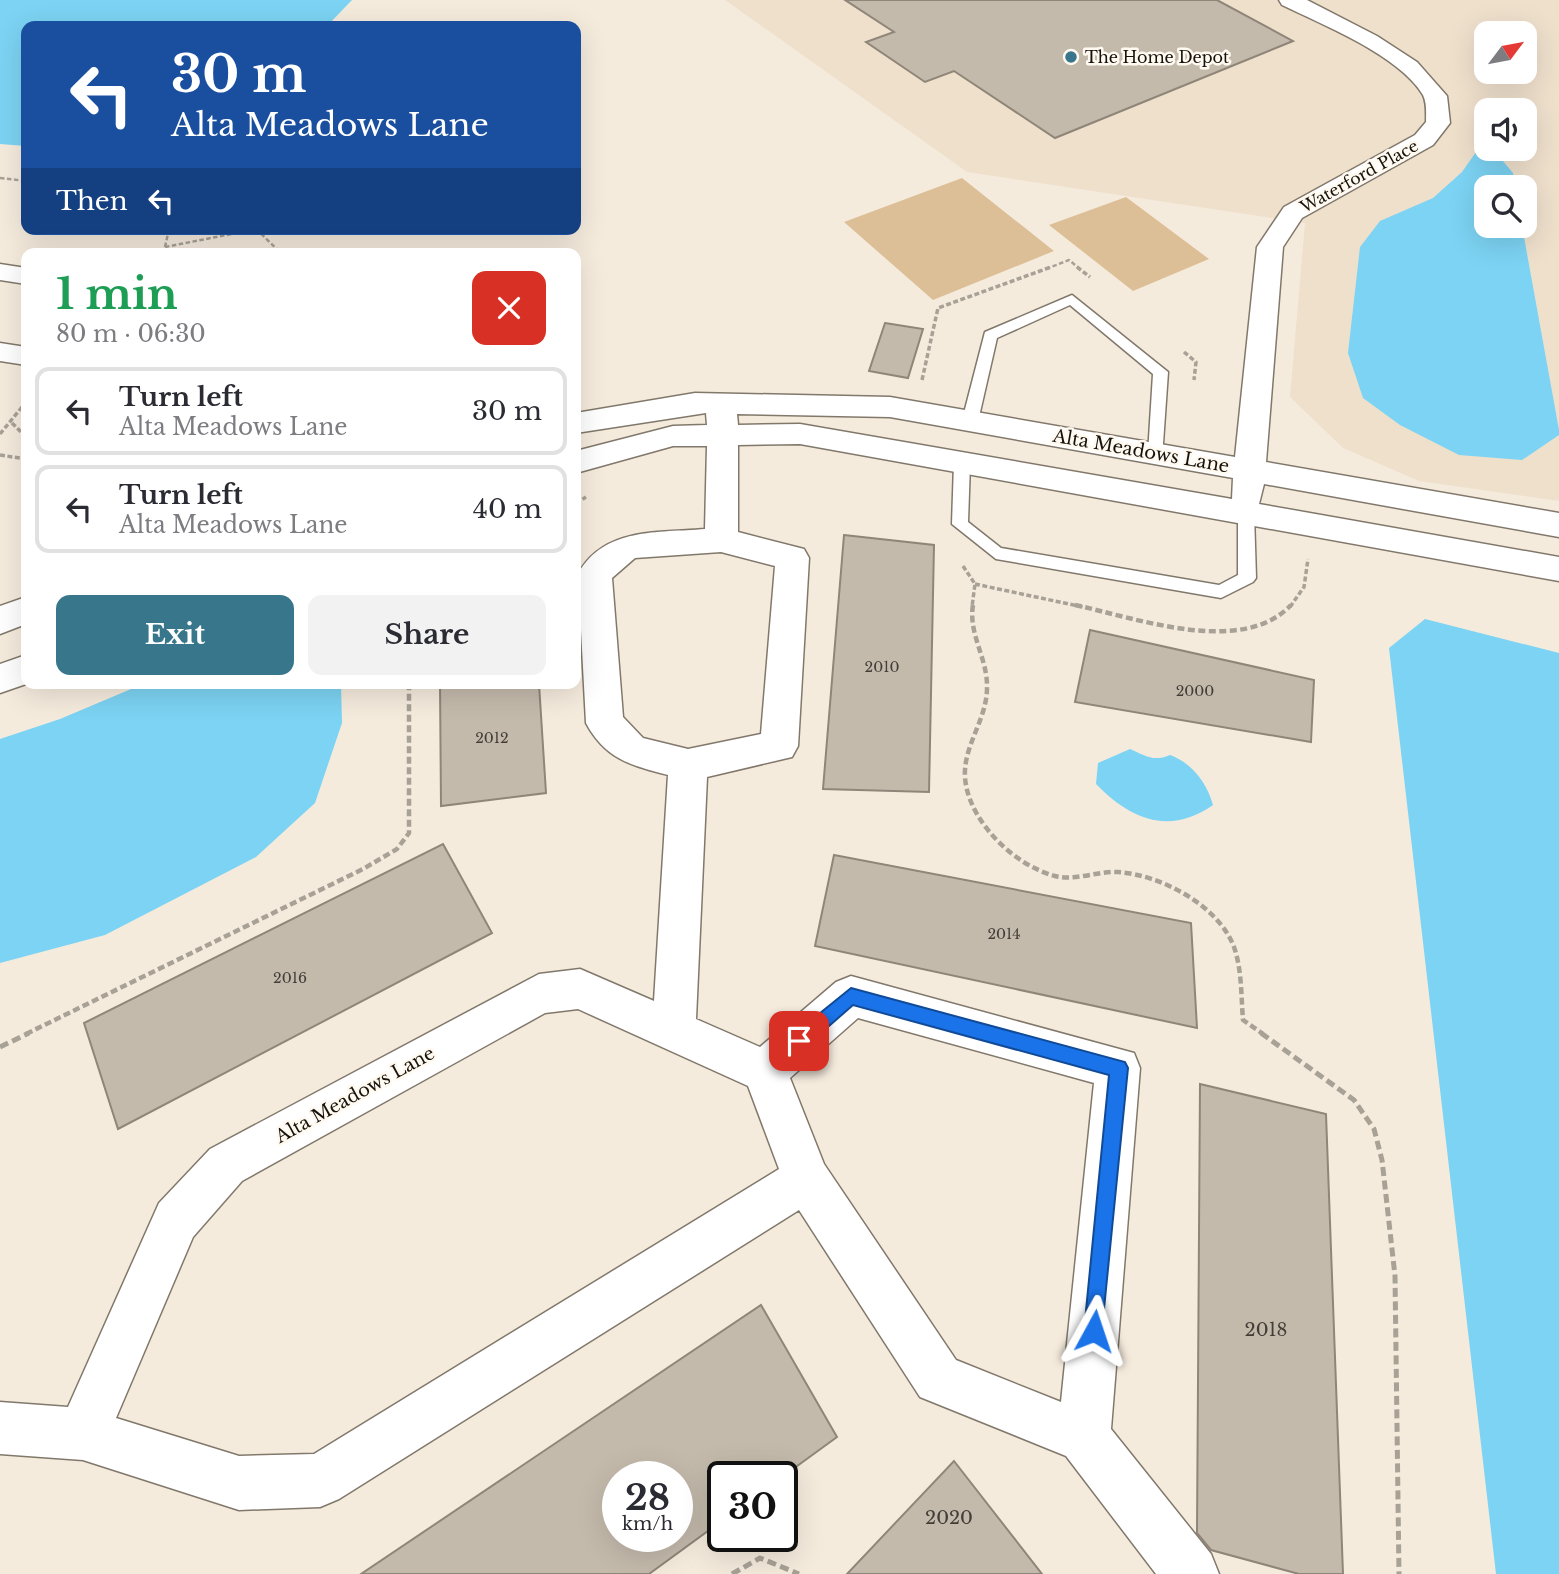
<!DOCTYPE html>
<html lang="en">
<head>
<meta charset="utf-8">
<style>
  :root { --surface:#fff; --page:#f2f2f3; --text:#2b2b33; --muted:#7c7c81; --line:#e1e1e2; --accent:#38768c }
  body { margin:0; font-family:"Libre Baskerville",serif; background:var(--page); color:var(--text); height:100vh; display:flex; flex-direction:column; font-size:26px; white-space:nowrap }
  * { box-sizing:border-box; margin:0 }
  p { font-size:23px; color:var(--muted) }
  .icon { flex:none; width:38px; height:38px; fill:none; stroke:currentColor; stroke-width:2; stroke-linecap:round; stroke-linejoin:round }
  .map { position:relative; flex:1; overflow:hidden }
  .drawer { position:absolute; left:21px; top:248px; width:560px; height:441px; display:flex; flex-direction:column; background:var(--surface); border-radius:14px; box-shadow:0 7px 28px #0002 }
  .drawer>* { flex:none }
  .hud { position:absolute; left:21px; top:21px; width:560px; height:214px; border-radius:14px; box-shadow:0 7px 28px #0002; background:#1a4fa0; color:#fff; overflow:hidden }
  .needle { width:46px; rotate:58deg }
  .fabs { position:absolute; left:1474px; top:21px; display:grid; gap:14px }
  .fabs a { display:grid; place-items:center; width:63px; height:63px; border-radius:14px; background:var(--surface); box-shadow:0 7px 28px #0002; font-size:35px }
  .speed { position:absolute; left:602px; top:1461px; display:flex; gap:14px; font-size:35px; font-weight:700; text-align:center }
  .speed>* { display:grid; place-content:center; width:91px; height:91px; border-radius:50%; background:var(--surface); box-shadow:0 7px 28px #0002; line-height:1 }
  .speed small { font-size:18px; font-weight:400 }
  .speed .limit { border:4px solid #111; border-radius:10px; background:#fff; color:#111 }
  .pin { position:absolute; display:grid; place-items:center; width:60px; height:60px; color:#fff; margin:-30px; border-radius:14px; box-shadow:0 4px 10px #0006 }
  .me { position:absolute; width:77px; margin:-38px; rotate:5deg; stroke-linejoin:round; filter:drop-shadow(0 0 5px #0008) }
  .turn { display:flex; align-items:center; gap:24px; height:147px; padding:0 35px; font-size:32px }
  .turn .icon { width:91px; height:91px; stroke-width:2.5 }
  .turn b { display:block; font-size:49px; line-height:60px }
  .then { display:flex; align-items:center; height:66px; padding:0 35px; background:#0003; gap:14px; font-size:26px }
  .round { display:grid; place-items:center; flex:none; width:74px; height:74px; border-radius:14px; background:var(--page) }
  .summary { display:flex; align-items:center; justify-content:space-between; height:119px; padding:0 35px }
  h1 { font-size:42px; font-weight:800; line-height:52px; color:#1e9e55 }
  .button { display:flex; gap:14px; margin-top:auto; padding:14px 35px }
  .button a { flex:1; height:80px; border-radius:14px; background:var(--accent); color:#fff; font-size:28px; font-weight:800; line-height:80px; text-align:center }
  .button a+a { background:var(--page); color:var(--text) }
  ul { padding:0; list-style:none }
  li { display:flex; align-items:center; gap:21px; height:88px; margin:0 14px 10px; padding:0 21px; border:4px solid var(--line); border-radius:14px }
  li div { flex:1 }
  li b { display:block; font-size:26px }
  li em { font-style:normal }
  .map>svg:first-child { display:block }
</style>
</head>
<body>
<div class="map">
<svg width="1559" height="1574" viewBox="0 0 1559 1574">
  <rect width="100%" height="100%" fill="#f5ebdd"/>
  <path fill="#efe0cc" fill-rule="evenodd" d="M725,0H1559V501L1419,481L1343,448L1290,397L1305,223L967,172ZM1486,33H1524V72H1486ZM1486,110H1524V149H1486ZM1486,187H1524V226H1486Z"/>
  <path fill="#dcbf96" d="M962,178L1054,251L933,300L844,222Z
    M1126,197L1209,259L1133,291L1049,225Z"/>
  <path fill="#7cd3f3" d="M0,0H352L327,26H26V146L0,144Z
    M1476,152L1497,154L1513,173L1515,187H1486V226H1522L1559,430V435L1522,460L1459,455L1400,425L1363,398L1348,353L1360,247L1380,221L1433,198L1462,172Z
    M1425,619L1559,653V1574H1496L1389,648Z
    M143,684H341L342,723L315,803L256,857L105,935L0,963V739L60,719Z
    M1130,749C1146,756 1153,762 1170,755C1192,763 1207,783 1213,805C1169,836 1130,819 1096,784L1098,763Z"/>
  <path fill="#c4baac" stroke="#8f8679" stroke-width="2" fill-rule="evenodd" d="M845,0H1217L1293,41L1055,138L954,71L925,82L866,42L894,32Z
    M885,323L923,329L908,378L869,371Z
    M844,535L934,545L929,792L823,789Z
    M1090,630L1314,680L1311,742L1075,702Z
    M440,684H539L546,793L441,806Z
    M443,844L492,933L118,1129L84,1023Z
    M834,855L1191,923L1197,1028L815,946Z
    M1200,1084L1326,1114L1343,1574H1299L1211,1550L1197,1533Z
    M761,1305L837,1437L782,1477H723V1520L649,1574H361ZM618,1477H677V1536H618Z
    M954,1461L1042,1574H847Z"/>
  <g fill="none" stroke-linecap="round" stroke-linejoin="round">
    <g stroke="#81786b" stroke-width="3">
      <path id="service" d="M1072,295L1168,372L1162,458L1156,459L1148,454L1153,374L1070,305L997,338L978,421L970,426L962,421L985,332Z
        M962,458L970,463L968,522L1001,548L1219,585L1238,575V513L1246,507L1254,513L1256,578L1253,582L1221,598L996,559L952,524L954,463Z"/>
    </g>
    <g stroke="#81786b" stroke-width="3">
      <path id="minor" d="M1279,0H1307L1377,36L1417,62L1447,96L1450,123L1433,145L1302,218L1283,247L1266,462L1559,513V537L1264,484L1259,504L1559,557V581L800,444L738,445V532L804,549L809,558L798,746L792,757L707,777L696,1019L760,1047L836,982L851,976L1134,1053L1140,1068L1111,1429L1211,1554L1219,1574H1156L1066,1456L920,1397L799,1210L339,1499L320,1507L239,1510L83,1460L0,1454V1402L68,1407L159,1203L210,1149L539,974L580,969L654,1001L668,775C631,765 606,760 586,723L578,574C604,527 658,533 705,529L707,446H673L576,473V451L673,426L707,425L706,413L576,433V413L695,393L890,397L1235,457L1257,247L1284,207L1415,135L1426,122C1426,113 1427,103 1423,95C1399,55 1323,25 1282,5ZM737,414L890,417L1233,478L1232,499L800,424L738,425ZM721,552L775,566L761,734L688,749L643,738L623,717L612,578L635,558ZM578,1009L748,1086L779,1169L314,1454L239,1456L116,1418L193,1237L242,1181L545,1013ZM858,1018L1094,1083L1061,1402L956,1360L824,1164L790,1078Z
        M0,264L26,268V284L0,280Z
        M0,343L26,347V365L0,361Z
        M26,597V624L0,634V606Z
        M26,655V684L0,693V664Z"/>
    </g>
    <path stroke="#a8a196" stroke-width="2.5" stroke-dasharray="4.5 2.5" stroke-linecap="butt" d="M0,178L26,181
      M256,229L282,254
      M165,247L257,229
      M165,247L169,229
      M1046,269L1069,260L1080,269"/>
    <path stroke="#a8a196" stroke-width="3.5" stroke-dasharray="5 2.5" stroke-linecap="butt" d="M1077,267L1090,277
      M1184,352L1196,362L1194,380
      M922,380L938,308L1051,267
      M12,423L26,437
      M0,434L22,407
      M0,455L26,459
      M576,503L586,497
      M963,566L975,584L972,607
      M975,584L1083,607
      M1290,607L1304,587L1308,559"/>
    <path stroke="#a8a196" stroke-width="4.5" stroke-dasharray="7 3.5" stroke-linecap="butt" d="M973,605C968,634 988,659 987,688C987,722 959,750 966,785C973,825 1016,866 1055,876C1075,881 1098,871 1118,872C1161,875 1218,905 1234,947C1242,970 1241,996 1243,1020L1263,1034
      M1075,605C1136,618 1242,657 1291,605
      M26,1034L363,869L397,849L409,833V684"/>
    <path stroke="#a8a196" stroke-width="5" stroke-dasharray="9 4.5" stroke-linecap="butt" d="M1261,1033L1354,1100L1374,1129L1382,1160L1395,1276L1399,1574
      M0,1047L29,1033
      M732,1574L760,1558L799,1574"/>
    <use href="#service" fill="#fff" fill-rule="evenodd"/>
    <use href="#minor" fill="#fff" fill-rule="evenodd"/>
  </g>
  <path fill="#1a73e8" stroke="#114b97" stroke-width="2" d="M851,988L1125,1062L1128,1068L1101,1339L1094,1342L1087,1339L1084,1331L1109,1075L853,1005L805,1047L799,1050L793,1047L790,1041L793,1035Z"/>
  <circle fill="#38768c" stroke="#fff9f0" stroke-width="2.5" cx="1071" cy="57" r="7"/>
  <g text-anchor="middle" stroke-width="5" stroke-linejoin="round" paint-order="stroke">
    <g font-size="14" fill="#423d36">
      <text x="882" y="672">2010</text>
      <text x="1195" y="696">2000</text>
      <text x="492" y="743">2012</text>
      <text x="1004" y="939">2014</text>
      <text x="290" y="983">2016</text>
    </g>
    <g font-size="16" fill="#16130e" stroke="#fff9f0" text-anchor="start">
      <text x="1085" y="63">The Home Depot</text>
    </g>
    <g font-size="16" fill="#16130e" stroke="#fff9f0">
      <text transform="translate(1359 176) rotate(-29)" y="6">Waterford Place</text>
    </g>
    <g font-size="18" fill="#16130e" stroke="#fff9f0">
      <text transform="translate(1141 451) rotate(10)" y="6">Alta Meadows Lane</text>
      <text transform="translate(355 1095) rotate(-29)" y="6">Alta Meadows Lane</text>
    </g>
    <g font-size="18" fill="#423d36">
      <text x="1266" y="1336">2018</text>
      <text x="949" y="1524">2020</text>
    </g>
  </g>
</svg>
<div class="fabs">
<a><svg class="needle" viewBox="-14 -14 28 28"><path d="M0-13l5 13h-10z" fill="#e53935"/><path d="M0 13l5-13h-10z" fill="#7c7c81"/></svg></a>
<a><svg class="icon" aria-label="sound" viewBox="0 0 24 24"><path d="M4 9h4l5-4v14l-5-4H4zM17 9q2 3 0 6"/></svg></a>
<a><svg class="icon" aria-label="search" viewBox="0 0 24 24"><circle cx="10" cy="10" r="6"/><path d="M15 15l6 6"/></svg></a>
</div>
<div class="speed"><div>28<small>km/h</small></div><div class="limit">30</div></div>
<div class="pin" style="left:799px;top:1041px;background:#d93025"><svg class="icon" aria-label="arrive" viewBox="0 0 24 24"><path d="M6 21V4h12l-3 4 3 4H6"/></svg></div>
<svg class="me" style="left:1094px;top:1331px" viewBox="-20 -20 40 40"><path d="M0-17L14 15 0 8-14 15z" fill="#1a73e8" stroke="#fff" stroke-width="4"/></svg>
<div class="hud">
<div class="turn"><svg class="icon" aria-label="left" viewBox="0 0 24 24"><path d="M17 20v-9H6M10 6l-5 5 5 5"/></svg><div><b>30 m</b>Alta Meadows Lane</div></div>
<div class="then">Then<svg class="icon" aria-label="left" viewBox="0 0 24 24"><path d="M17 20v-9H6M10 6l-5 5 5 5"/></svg></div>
</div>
<section class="drawer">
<div class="summary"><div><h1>1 min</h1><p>80 m · 06:30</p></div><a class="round" style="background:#d93025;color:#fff"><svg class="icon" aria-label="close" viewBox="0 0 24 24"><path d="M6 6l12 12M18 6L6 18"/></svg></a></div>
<ul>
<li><svg class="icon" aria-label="left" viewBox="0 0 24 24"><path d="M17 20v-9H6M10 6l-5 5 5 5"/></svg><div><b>Turn left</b><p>Alta Meadows Lane</p></div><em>30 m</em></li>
<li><svg class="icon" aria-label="left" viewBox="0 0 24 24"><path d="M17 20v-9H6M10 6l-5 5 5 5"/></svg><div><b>Turn left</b><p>Alta Meadows Lane</p></div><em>40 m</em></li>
</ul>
<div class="button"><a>Exit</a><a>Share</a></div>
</section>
</div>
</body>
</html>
